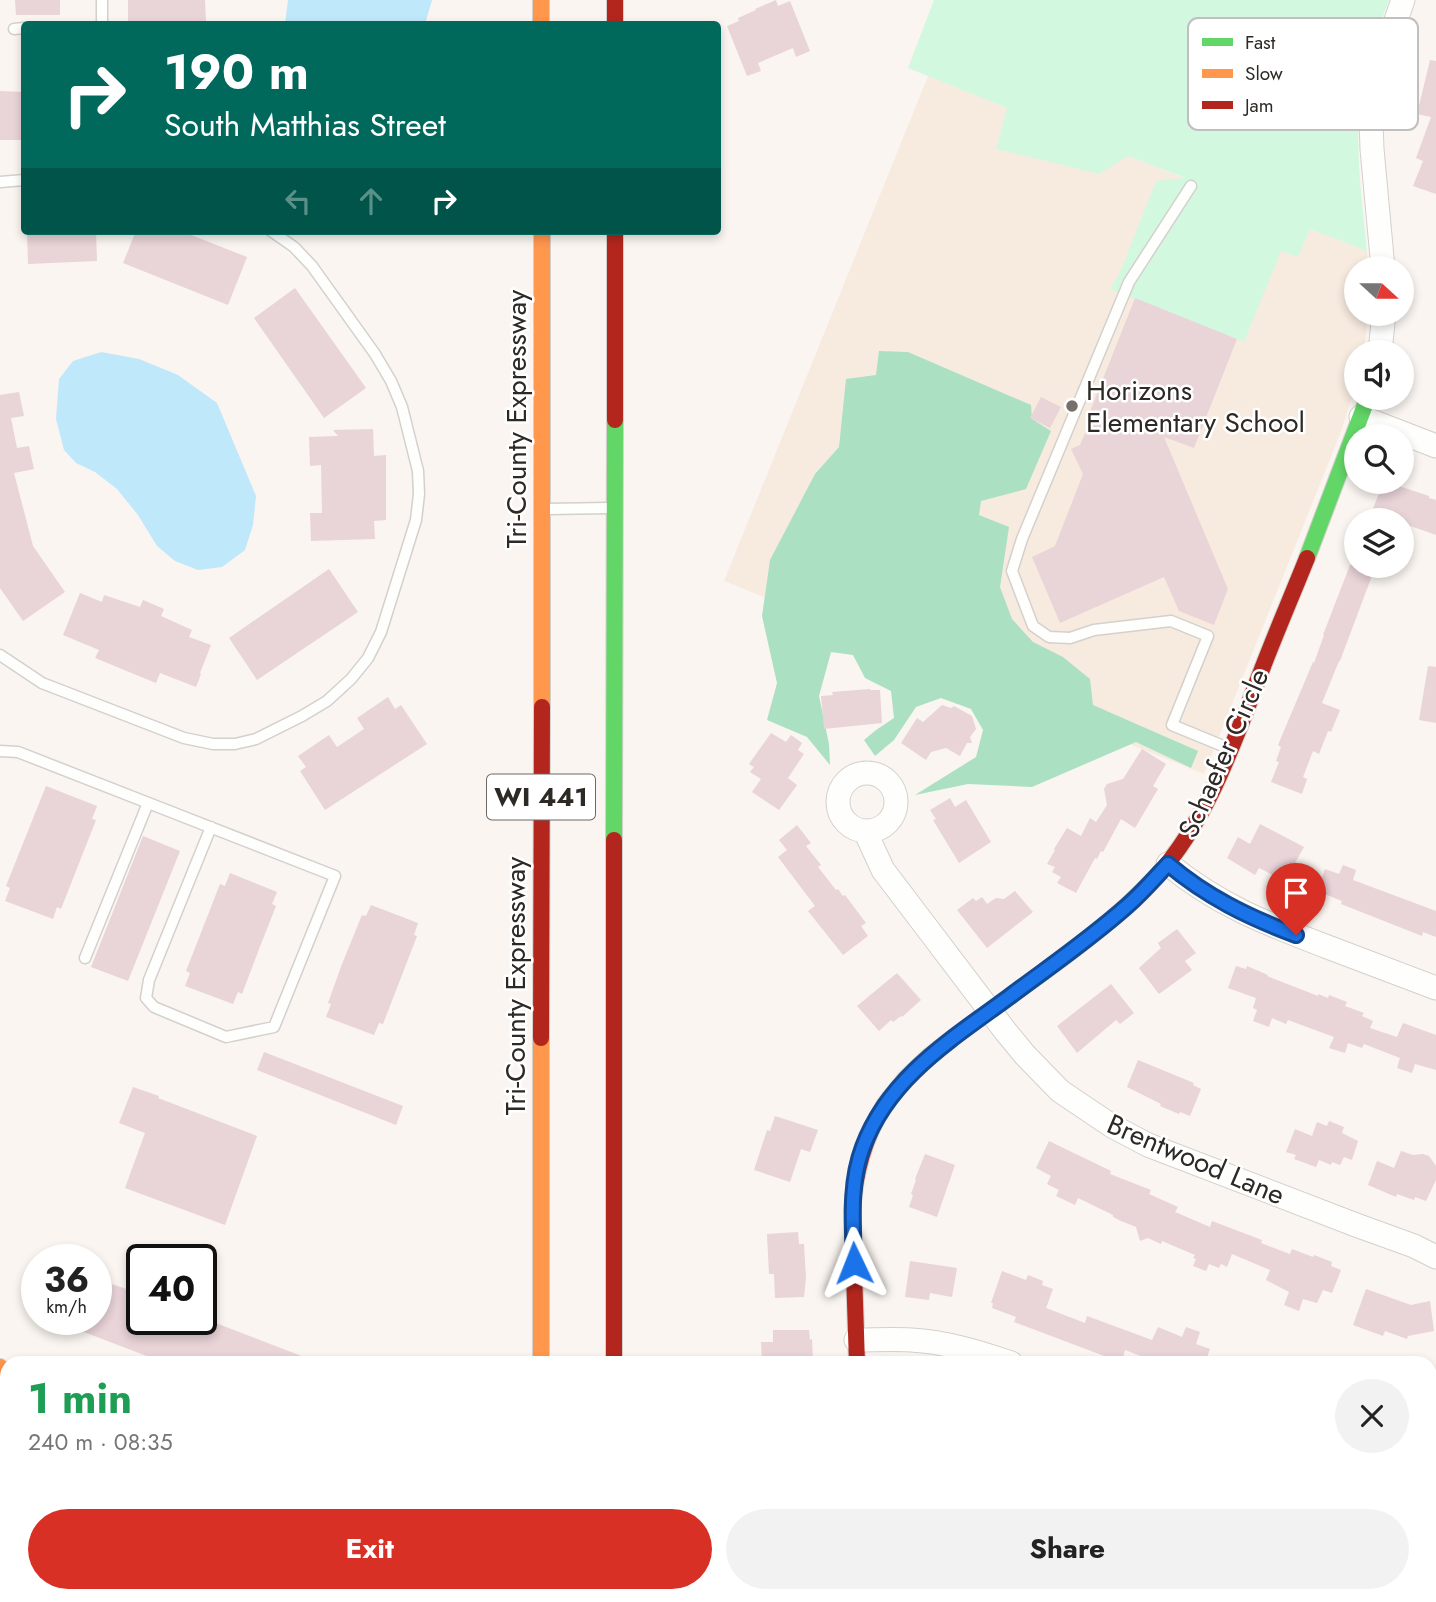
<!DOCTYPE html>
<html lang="en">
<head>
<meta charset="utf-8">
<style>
  :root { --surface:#fff; --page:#f2f2f2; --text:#222; --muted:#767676; --accent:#d93025 }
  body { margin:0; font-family:Jost,sans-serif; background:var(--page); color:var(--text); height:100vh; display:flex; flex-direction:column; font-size:26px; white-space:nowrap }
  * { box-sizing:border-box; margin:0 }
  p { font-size:23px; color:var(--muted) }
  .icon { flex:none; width:38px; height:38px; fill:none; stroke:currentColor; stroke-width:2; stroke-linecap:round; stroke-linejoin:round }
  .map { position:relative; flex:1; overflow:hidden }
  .side { position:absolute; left:0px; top:1356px; width:1437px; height:247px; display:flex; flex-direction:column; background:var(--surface); border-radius:21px 21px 0 0; box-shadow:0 4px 10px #0003 }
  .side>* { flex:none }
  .guide { position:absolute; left:21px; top:21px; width:700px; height:214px; border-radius:7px; box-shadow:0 4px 10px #0003; background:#00695c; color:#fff; overflow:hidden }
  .needle { width:46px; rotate:111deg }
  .fabs { position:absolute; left:1344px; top:256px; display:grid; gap:14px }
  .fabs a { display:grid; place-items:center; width:70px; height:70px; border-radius:50%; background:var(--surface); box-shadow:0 4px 10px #0003; font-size:35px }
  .speed { position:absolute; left:21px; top:1244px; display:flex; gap:14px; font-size:35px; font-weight:700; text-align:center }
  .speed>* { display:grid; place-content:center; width:91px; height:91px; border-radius:50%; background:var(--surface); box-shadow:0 4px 10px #0003; line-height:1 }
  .speed small { font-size:18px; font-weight:400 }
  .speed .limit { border:4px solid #111; border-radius:10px; background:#fff; color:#111 }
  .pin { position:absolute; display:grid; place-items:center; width:60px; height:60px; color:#fff; margin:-72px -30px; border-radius:50% 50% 50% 0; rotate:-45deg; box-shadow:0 0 7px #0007 }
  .pin .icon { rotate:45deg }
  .me { position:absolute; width:77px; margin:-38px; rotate:358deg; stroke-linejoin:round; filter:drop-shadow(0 0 5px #0008) }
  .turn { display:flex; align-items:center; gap:24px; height:147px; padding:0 28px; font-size:32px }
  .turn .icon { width:91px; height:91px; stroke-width:2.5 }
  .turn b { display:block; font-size:49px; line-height:60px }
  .lanes { display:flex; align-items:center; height:66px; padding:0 28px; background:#0003; justify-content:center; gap:35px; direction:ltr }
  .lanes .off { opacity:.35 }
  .round { display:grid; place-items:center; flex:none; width:74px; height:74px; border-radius:37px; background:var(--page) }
  .headline { display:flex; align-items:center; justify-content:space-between; height:119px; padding:0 28px }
  h1 { font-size:42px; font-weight:700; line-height:52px; color:#1e9e55 }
  .action { display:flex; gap:14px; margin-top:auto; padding:14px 28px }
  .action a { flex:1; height:80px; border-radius:42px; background:var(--accent); color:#fff; font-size:28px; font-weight:700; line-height:80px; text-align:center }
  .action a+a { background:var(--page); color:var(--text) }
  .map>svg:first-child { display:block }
</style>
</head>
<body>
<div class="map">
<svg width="1436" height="1602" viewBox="0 0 1436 1602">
  <rect width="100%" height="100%" fill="#faf5f0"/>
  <path fill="#f7ebe0" d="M928,76L1367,251L1368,268H1356V313H1368L1364,352H1356V384L1342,429L1204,774L724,581Z"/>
  <path fill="#d3f8e0" d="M934,0H1389C1378,30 1365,62 1361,94C1354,146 1362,199 1367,251L1310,229L1298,257L1281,251L1244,342L1110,289L1120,272L1156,181L1185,178L1128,156L1099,174L996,149L1007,108L908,68Z"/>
  <path fill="#abe0c2" d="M879,351L908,352L1031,405L1032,419L1051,431L1026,489L981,501L979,515L1009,527L1000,587L1012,619L1033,642L1063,657L1090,679L1093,705L1198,751L1191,768L1136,742L1032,787L968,784L915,795L976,757L983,730L971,709L941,698L916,707L894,740L875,756L864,740L876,730L894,718L891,691L865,678L853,655L831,652L819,696L829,744L830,765L807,737L767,720L777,683L762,616L770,560L815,474L839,447L846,379L876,375Z"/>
  <path fill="#bfe8fa" d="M288,0H432L425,24H285Z
    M101,352L139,359L178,375L217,403L256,496L253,525L245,550L222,567L198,570L175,561L157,546L138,515L117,489L95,472L76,463L64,450L56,419L59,379L73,361Z"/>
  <path fill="#e9d4d8" d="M15,0H60V15H16Z
    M128,0H205L206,22H188L189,24H143V23L140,22H128Z
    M776,0L778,6L790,1L810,51L796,57L793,48L758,63L761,71L747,76L727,26L739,21L738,18L756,10L755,9Z
    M1430,60L1436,61V194L1413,186L1423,161L1416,158L1431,117L1417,114Z
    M0,91L24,92V140H0Z
    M27,231H96L97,261L28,264Z
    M136,231H181L247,257L228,305L123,263Z
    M295,288L366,388L324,418L254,318Z
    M1135,298L1237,339L1194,448L1164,437L1228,589L1214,625L1179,611L1164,577L1060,623L1032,557L1055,546L1083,474L1071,449L1080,445L1093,415L1089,414Z
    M19,392L24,416L11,418L17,448L29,446L34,469L14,473L33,546L65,592L23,621L0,588V395Z
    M1041,397L1061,407L1050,428L1030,418Z
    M373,429L374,456L386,455V520L374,521L375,539L311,541L310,513H322L321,465L310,466L309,437L338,436L333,430Z
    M1384,481L1429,496V498L1436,500V535L1402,523V520H1394L1372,511Z
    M1350,565H1376L1340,661H1339L1322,703L1340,710L1331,732L1328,731L1319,754L1313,751L1303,777L1307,779L1302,794L1271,782L1279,762L1276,761L1281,747L1278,745L1313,662L1314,663L1324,635H1323Z
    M329,569L358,612L257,680L229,638Z
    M80,593L102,602L104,595L140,607L143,600L164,609L161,616L192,630L189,637L211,645L200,673L201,674L196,687L160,673L156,683L95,658L99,650L63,635Z
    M1428,666L1436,667V723L1419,720Z
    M870,689V690H880L882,723L824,729L821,696L833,695L832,692Z
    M388,697L395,709L401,705L427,744L325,810L300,771L306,767L298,756L329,735L337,747L364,729L357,718Z
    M942,705L951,708L954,706L972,716L976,729L970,737L972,743H967L960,756L946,748L931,752L926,760L901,743L917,718L923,722Z
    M771,733L786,742L791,735L802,743L798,750L804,754L788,778L797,785L779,810L752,792L761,779L750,772L754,767L749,764Z
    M1142,749L1166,764L1153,786L1158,789L1135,828L1121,819L1103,852L1101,851L1097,859L1095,858L1076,893L1057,883L1061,877L1052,872L1055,867L1047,864L1055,850L1054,849L1067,828L1081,836L1090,818L1096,822L1107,805L1104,789L1107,784L1123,779Z
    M46,786L97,806L92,819L96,820L61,909L57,907L53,919L5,901L10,888L6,886Z
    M950,798L955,807L966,800L991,842L959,863L933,820L936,819L930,810Z
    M1260,824L1304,847L1287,877L1281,874L1279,878L1259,868L1255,875L1227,858L1238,837L1250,844Z
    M797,825L811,843L806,846L821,865L818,867L836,890L838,889L843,896L845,895L866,923L861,926L868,936L843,955L808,911L815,906L778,857L787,850L779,840Z
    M143,836L180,851L128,981L91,967Z
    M1343,865L1356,870L1353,880L1436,911V937L1423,932L1422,936L1341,904L1342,901L1317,891L1325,869L1339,874Z
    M230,873L277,892L272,904L276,906L261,944L242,994L238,992L233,1004L185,986L190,973L186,971L220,884L225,886Z
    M1015,891L1033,912L987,948L957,910L973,898L976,901L982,897L987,904L996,898L1004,899Z
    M371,905L418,923L414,935L417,936L402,975L383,1024L379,1023L374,1035L326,1017L331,1004L328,1003L342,964L362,915L366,916Z
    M1177,929L1196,953L1185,961L1192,970L1159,994L1139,968L1161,948L1158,943Z
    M1236,966L1246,969L1247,966L1268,975L1267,976L1318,996V994L1328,998L1329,995L1347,1002L1345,1006L1364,1013L1362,1016L1371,1020L1373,1021L1370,1028L1397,1037L1403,1023L1436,1035V1070L1415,1064L1412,1073L1397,1068L1400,1058L1364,1044L1362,1048L1348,1043L1345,1053L1329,1048L1334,1037L1288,1020L1286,1024L1272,1018L1269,1027L1253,1021L1257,1010L1253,1008L1256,998L1228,988Z
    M897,973L921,1000L902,1017L901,1016L893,1022L891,1020L879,1031L857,1006Z
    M1111,984L1134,1013L1120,1024L1116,1020L1077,1053L1057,1026Z
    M264,1052L403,1106L396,1125L257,1070Z
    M1138,1060L1194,1083L1193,1085L1201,1089L1190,1116L1180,1112L1179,1114L1160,1106L1161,1104L1127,1087Z
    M133,1087L159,1096L158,1098L257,1136L225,1225L125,1188L145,1133L119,1123Z
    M775,1116L818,1130L810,1152L801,1149L790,1182L754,1170L767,1130L770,1131Z
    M1329,1121L1344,1127L1342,1133L1358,1141L1352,1160L1344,1157L1340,1165L1332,1162L1331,1165L1319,1160L1316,1167L1294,1159L1296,1155L1286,1152L1295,1129L1312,1136L1317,1122L1327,1126Z
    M1049,1141L1111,1171L1110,1174L1151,1190L1149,1194L1178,1207L1175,1212L1210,1227L1212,1221L1262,1240L1261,1243L1290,1254L1292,1249L1313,1257L1314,1255L1332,1262L1331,1266L1341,1270L1332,1293L1323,1290L1317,1303L1303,1299L1299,1311L1284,1305L1289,1292L1268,1281L1266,1280L1270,1270L1232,1254L1227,1267L1221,1264L1219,1268L1209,1264L1206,1271L1193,1266L1196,1259L1193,1258L1195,1255L1162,1241L1161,1244L1148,1238L1140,1241L1136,1227L1121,1221L1113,1217V1215L1078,1198L1075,1205L1056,1196L1059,1190L1047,1184L1051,1176L1036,1168Z
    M1401,1151L1413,1155L1423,1154L1429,1156L1436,1166V1180L1426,1201L1415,1197L1414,1200L1397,1194L1396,1197L1368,1185L1377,1161L1394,1168Z
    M925,1154L955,1165L937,1217L909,1207L913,1195L911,1194L916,1180L915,1179Z
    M798,1232L799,1244H804L806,1278L804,1297L775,1298L774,1274H769L767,1234Z
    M910,1261L957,1268L952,1297L930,1293L929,1300L905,1297Z
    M1002,1271L1026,1280L1028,1275L1043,1281L1042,1285L1053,1289L1046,1308L1085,1323L1087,1316L1152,1340L1158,1327L1182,1337L1186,1327L1200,1332L1196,1344L1210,1349L1205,1363H1159L1125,1350L1123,1358L1119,1356L1118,1360L1108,1356L1107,1357L1014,1322L1016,1317L992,1308L993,1303H991Z
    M96,1279L142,1294V1320H208L317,1362V1363H165L55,1321L96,1320Z
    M1366,1289L1411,1305L1430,1301L1434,1331L1408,1336L1407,1339L1385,1331L1383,1336L1353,1325Z
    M773,1330H809L810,1340L812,1339L813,1361L795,1362V1363H762L761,1342H773Z"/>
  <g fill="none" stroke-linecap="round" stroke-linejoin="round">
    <g stroke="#d4d0cc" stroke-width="13">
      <path id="lane" d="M102,0V24
        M14,29L24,28
        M0,182L24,180
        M1191,186L1129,282L1022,539L1012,571L1033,626L1049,637L1070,638L1094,630L1171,621L1208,636L1172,725L1228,748
        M548,509L609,508
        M0,655L42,683L184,738L213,744H235L256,739L302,716L327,701L351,679L368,658L381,632L416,520L419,494L418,471L402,407L391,381L375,354L312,266L294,247L271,231
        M0,751L18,752C124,793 229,835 335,876L274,1027L226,1037L154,1007L146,998L149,980L211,827
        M85,958L148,803"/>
    </g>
    <g stroke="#d4d0cc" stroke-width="25">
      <path id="street" d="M1383,268L1372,149L1371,121L1374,94L1379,69L1403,0
        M1380,352L1384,313
        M1361,417L1436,446
        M838 802a29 29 0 1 1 58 0a29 29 0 1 1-58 0Z
        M865,831L883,870L1006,1032L1025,1055L1060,1091L1112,1126L1148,1145L1356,1225L1414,1246L1436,1257
        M1168,864C1218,905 1265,923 1325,946C1362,960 1399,974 1436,988
        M856,1340C874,1340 893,1339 911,1340C946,1342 979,1352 1011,1363
        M1430,1521L1436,1522
        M865,1596V1602"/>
    </g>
    <g stroke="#d4d0cc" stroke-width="18">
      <path id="fast" d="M1307,558L1368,397
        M614,840L615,420
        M540,1596V1602"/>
    </g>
    <g stroke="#d4d0cc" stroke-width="18">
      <path id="slow" d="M541,0V24
        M542,707V231
        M885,1104L906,1078L928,1057C1004,996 1090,947 1157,876
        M541,1363V1038
        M0,1367L7,1407
        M614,1596V1602"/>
    </g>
    <g stroke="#d4d0cc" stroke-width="18">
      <path id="jam" d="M615,0V24
        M615,420V231
        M1157,876C1208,818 1232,747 1259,677C1274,637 1291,598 1307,558
        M541,1038L542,707
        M614,1363V840
        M857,1363L852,1211C855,1172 864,1138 885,1104
        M48,1596L50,1602"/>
    </g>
    <use href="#lane" stroke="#fefefd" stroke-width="10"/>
    <use href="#street" stroke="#fefefd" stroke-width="23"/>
    <use href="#fast" stroke="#63d668" stroke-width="16"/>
    <use href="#slow" stroke="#ff974d" stroke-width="16"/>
    <use href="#jam" stroke="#b3261e" stroke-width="16"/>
  </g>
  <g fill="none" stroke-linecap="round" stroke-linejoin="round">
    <g stroke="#114b97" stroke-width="18">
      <path id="route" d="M854,1263C853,1224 849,1184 863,1147C889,1077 952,1039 1009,997C1049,967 1090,939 1127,906C1142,893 1155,878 1168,864C1207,897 1248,917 1296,935"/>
    </g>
    <use href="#route" stroke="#1a73e8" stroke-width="12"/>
  </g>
  <circle fill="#75706c" stroke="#fff" stroke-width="2.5" cx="1072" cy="406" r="7"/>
  <g text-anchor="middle" stroke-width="5" stroke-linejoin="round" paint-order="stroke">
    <rect fill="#fff" stroke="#6c6966" stroke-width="2" x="487" y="774.5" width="108" height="45" rx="5"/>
    <g font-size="26" font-weight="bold" fill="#2d2925">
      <text x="541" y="806">WI 441</text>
    </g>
    <g font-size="28" fill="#2d2925" stroke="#fff" text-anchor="start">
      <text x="1086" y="400">Horizons<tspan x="1086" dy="32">Elementary School</tspan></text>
    </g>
    <g font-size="28" fill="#2d2925" stroke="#fff">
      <text transform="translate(516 419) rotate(-90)" y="10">Tri-County Expressway</text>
      <text transform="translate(1223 753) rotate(-66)" y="10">Schaefer Circle</text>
      <text transform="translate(515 986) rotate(-90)" y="10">Tri-County Expressway</text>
      <text transform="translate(1196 1159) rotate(23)" y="10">Brentwood Lane</text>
    </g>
  </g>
  <rect x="1188" y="18" width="230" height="112" rx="10" fill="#fff" stroke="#c0bfbe" stroke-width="2"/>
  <rect x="1202" y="38" width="31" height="8" fill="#63d668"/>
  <rect x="1202" y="69" width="31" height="9" fill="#ff974d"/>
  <rect x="1202" y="101" width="31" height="8" fill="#b3261e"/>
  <g font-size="19" fill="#2d2925">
    <text x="1245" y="49">Fast</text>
    <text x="1245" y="80">Slow</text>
    <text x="1245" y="112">Jam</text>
  </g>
</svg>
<div class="fabs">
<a><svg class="needle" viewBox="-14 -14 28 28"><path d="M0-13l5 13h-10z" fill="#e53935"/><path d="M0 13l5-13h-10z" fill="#767676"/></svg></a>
<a><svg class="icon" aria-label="sound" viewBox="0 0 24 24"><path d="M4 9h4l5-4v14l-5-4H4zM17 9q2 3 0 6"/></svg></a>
<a><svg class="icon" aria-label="search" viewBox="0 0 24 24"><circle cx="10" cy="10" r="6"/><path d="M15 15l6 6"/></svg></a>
<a><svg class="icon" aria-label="layers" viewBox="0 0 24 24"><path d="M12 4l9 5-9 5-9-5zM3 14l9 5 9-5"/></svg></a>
</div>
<div class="speed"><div>36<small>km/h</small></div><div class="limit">40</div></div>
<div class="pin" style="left:1296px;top:935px;background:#d93025"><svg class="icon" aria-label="arrive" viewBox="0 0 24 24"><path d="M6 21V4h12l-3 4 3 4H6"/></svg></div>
<svg class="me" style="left:854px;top:1263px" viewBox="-20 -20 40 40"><path d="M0-17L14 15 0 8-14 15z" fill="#1a73e8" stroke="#fff" stroke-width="4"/></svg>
<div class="guide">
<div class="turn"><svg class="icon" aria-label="right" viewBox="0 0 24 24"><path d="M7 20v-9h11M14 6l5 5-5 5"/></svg><div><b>190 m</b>South Matthias Street</div></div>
<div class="lanes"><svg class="icon off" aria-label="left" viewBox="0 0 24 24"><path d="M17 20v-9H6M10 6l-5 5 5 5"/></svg><svg class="icon off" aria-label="ahead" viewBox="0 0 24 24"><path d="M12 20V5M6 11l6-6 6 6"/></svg><svg class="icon" aria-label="right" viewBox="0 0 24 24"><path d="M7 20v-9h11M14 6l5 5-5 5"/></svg></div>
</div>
<section class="side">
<div class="headline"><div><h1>1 min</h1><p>240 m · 08:35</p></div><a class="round"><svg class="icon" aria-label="close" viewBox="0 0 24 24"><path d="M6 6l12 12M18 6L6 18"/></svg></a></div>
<div class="action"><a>Exit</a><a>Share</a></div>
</section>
</div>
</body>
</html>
